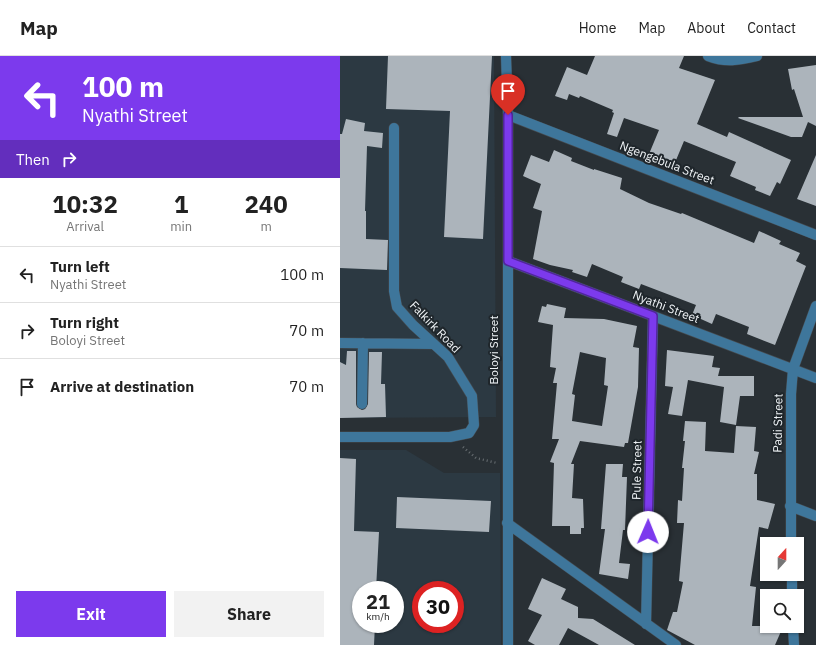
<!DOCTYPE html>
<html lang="en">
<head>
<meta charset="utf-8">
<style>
  :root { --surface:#fff; --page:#f2f2f2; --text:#222; --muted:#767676; --line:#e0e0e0; --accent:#7c3aed }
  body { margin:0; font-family:"IBM Plex Sans",sans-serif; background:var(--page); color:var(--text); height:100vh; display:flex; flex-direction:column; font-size:15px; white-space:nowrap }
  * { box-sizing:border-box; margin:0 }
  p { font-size:13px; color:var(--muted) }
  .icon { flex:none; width:22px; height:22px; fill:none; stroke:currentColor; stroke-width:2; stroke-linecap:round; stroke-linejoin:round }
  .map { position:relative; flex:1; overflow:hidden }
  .drawer { display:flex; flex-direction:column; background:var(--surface); width:340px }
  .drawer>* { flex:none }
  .guide { background:#7c3aed; color:#fff; overflow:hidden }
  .needle { width:26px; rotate:21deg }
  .fabs { position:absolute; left:420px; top:481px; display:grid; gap:8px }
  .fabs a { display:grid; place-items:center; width:44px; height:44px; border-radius:0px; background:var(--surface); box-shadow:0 1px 3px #0004; font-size:20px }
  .speed { position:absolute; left:12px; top:525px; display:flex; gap:8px; font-size:20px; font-weight:700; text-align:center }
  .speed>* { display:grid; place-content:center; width:52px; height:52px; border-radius:50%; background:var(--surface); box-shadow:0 1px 3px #0004; line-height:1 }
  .speed small { font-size:10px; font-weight:400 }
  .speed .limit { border:6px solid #d22; background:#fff; color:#111 }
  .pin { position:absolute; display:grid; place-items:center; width:34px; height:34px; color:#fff; margin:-41px -17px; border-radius:50% 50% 50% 0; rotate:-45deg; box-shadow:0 0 4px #0007 }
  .pin .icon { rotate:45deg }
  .me { position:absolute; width:44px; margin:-22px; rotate:1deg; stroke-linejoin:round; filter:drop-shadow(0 0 3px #0008) }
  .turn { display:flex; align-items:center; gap:14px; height:84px; padding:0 16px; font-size:18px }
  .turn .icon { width:52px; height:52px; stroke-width:2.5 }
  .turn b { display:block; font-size:28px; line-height:34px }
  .then { display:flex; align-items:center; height:38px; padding:0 16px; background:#0003; gap:8px; font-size:15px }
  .eta { display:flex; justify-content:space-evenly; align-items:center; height:68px; text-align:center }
  .eta b { font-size:24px; font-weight:800; line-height:28px }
  .cta { display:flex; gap:8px; margin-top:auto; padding:8px 16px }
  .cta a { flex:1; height:46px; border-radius:0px; background:var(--accent); color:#fff; font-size:16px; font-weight:800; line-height:46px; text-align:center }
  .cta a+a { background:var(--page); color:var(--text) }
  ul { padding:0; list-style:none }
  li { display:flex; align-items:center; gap:12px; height:56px; padding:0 16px; border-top:1px solid var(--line) }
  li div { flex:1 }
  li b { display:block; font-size:15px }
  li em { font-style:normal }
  header { display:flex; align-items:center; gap:24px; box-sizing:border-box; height:56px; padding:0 20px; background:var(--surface); border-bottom:1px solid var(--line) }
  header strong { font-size:19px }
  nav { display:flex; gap:22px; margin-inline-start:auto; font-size:14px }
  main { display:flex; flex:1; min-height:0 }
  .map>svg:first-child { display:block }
</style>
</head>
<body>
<header>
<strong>Map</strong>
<nav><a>Home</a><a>Map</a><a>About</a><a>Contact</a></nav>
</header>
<main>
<section class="drawer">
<div class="guide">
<div class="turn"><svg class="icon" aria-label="left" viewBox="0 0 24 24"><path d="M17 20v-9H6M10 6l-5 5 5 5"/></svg><div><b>100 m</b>Nyathi Street</div></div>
<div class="then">Then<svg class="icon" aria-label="right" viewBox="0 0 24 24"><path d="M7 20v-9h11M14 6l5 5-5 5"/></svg></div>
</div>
<div class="eta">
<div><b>10:32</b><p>Arrival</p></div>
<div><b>1</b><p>min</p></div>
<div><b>240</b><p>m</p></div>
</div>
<ul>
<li><svg class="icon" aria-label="left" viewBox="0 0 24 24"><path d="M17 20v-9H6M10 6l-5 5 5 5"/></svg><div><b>Turn left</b><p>Nyathi Street</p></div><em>100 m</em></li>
<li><svg class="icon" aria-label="right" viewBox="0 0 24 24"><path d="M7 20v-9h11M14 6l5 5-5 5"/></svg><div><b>Turn right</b><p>Boloyi Street</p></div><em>70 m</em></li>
<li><svg class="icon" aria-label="arrive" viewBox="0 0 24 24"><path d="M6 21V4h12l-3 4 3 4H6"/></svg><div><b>Arrive at destination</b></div><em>70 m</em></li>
</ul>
<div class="cta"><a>Exit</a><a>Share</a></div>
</section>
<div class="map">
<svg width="476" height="589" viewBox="0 0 476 589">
  <rect width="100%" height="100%" fill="#293035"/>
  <path fill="#2c3942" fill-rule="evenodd" d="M0,0H154L156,361L0,362Z
    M0,394H66L104,417H160L161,589H0ZM21,534H55V568H21ZM81,534H115V568H81Z"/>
  <path fill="#acb4bb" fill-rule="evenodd" d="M48,0H152L143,183L104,181L110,55L46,53Z
    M255,0H344L339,12L375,24L357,68L387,81L389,76L451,104L440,128L437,126L430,140L415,134L416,131L390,120L396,106L344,85L334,109L309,98L319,74L284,62L277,81L267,78L274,57L272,56L273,54L240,40L239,42L229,38L227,44L215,40L227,11L247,19Z
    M476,9V70L468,66L462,81H451L398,62L399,61H463L454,33L452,34L448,13Z
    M6,63L25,67L24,75L43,77L42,92L27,90L25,155H26V183L48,184L47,214L0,212V78H2Z
    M214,94L232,102L231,105L254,114V113L282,122L280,133L309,147L341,158L342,157L414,187L419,175L441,185L439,188L460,197L456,205L466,210L435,289L407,278L409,271L376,258L372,268L352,259L356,249L301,228L299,233L281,226L283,221L252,208L247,221L232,216L233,214L210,209L193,203L202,155L193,152L201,128L183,120L191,99L209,106Z
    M476,99V150L457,143Z
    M207,248L226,252L224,262L264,263L297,270L293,291L299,292L298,331L288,387H285L284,391L240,385L231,408H234L232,442L243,443L244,472H241V478H230V470H212L214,407L210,406L219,383H212L217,327H213L216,312L210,311L213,269L198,266L202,250L206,251ZM240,296L266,302L264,329L268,330L262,370L232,365L235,339L232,338Z
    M327,294L374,300L372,311L380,312L378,320H414V340H400L396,369L380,366L384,331L348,324L342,360L328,358L333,331L325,330Z
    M7,295H16V348L17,351L22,354L25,353L28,348L29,296H42L41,328H45L46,361L0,362V306L6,309Z
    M345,365L366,366L365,395L394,397L396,370L416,371L414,395L419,396L414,418H417V444L435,448L428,473L419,471L410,530L416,531L412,570H435L442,573L435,589H355L327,574L333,556H337L343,526L339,525L344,467H337L338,444L342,445L344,412H342L345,385H343Z
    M0,402L16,403L14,475L39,476L36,534H21V568H35L34,589H0Z
    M266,408H283L282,421H287L285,474H283L279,507L290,508L288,523L259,518L265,473H261Z
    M57,441L151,445L149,476L56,472Z
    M202,522L226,533L221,543L238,551V562L253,563L295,589H259L228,572L219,589H195L188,585L202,559L188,553Z"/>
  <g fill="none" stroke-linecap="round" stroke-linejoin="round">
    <g stroke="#454b50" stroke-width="11">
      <path id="minor" d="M166,0L168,59V589
        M368,0C386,7 399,4 417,0
        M168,59L476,179
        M168,205L476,322
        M0,287L94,288
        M22,348L23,287
        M0,381H110L129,377L134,369L132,340L108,301L73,269L57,251L54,235V72
        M450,450L476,460
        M167,467L336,589
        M451,488V338L453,313L476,250
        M452,518V540
        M306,568L313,260
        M453,570L454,589"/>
    </g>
    <path stroke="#696f73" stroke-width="2.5" stroke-dasharray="1 3" stroke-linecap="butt" d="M123,391L136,402L157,407"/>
    <use href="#minor" stroke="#3e769b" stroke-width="10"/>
  </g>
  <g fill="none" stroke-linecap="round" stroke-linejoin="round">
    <g stroke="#51269a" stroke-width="10">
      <path id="route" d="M168,59V205L313,260L308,476"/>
    </g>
    <use href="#route" stroke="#7c3aed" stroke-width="7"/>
  </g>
  <g text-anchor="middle" stroke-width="4" stroke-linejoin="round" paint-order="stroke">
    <g font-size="12" fill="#eff3f6" stroke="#1f262b">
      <text transform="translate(327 107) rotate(21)" y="4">Ngengebula Street</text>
      <text transform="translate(326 251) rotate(21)" y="4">Nyathi Street</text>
      <text transform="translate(95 271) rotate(46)" y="4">Falkirk Road</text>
      <text transform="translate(154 294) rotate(-90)" y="4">Boloyi Street</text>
      <text transform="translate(438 367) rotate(-89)" y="4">Padi Street</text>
      <text transform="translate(297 414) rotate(-89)" y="4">Pule Street</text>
    </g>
  </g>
</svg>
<div class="fabs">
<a><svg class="needle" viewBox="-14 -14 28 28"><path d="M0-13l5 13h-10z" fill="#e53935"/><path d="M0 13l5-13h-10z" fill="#767676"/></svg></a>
<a><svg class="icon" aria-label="search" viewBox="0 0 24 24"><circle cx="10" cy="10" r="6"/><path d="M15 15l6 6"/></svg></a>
</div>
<div class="speed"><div>21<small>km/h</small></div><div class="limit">30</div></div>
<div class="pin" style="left:168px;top:59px;background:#d93025"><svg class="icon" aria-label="arrive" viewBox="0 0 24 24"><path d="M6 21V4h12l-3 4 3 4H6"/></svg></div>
<svg class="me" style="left:308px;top:476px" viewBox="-20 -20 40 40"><circle r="19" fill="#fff"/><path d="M0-13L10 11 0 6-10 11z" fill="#7c3aed"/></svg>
</div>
</main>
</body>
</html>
